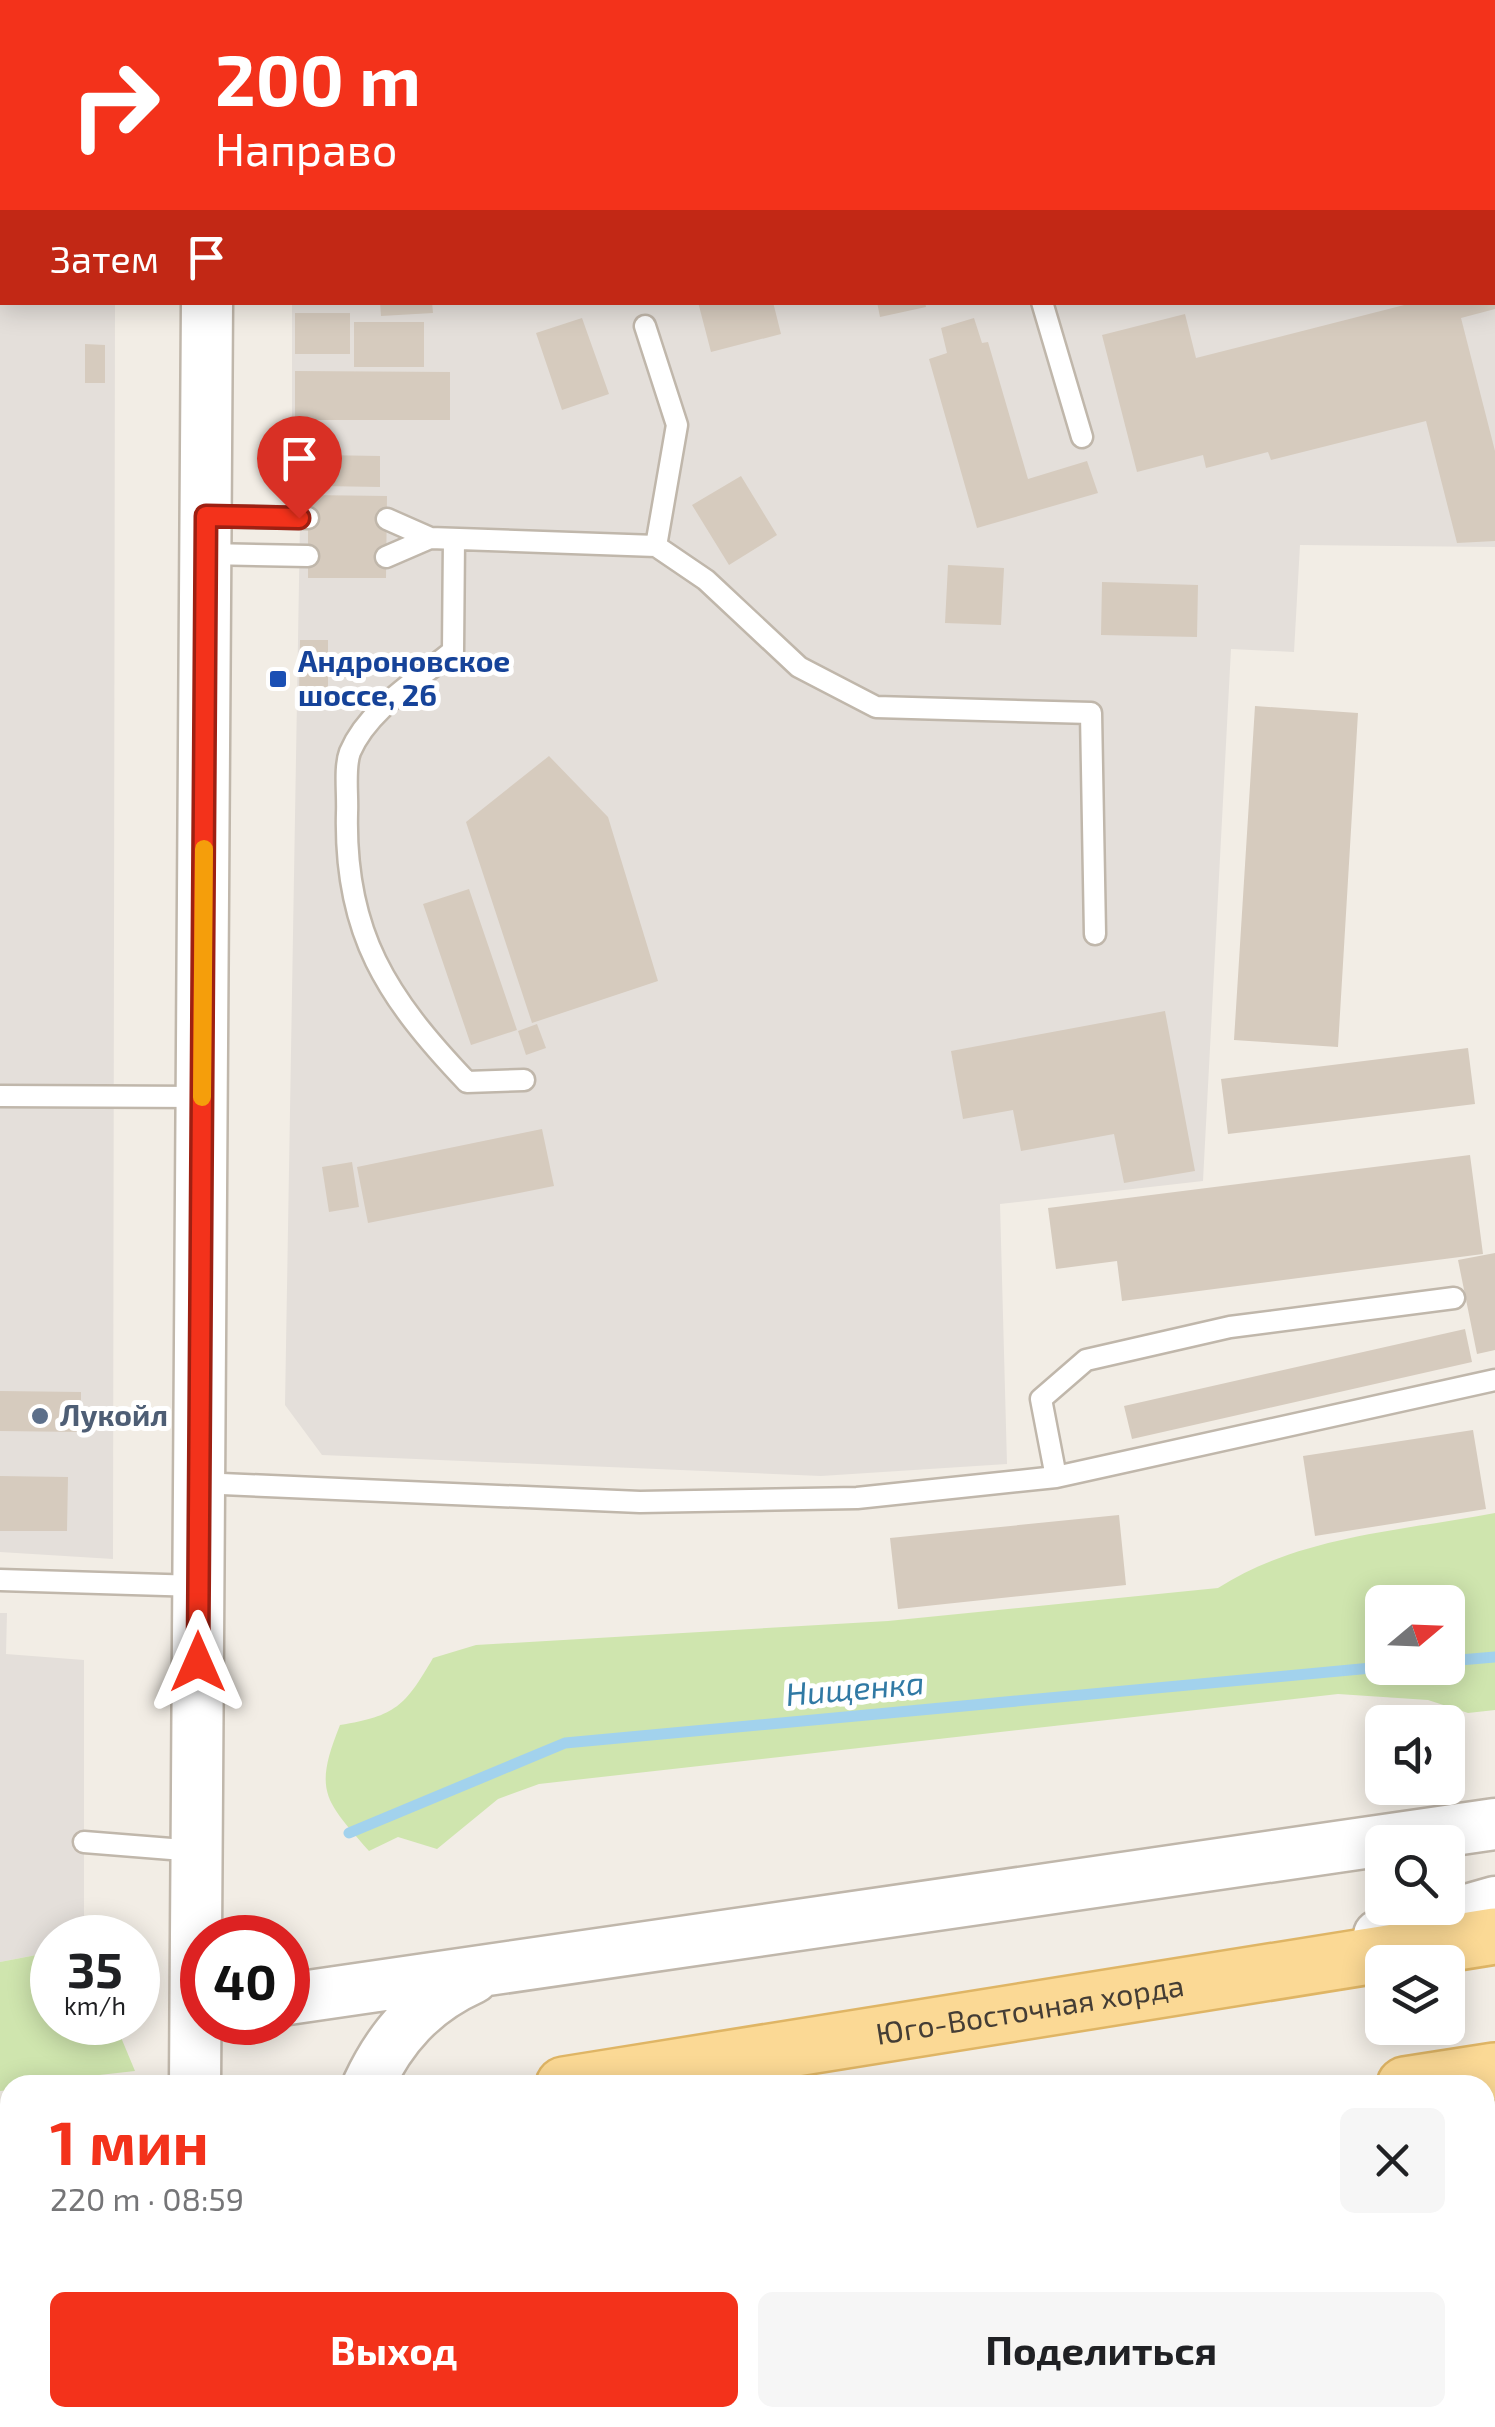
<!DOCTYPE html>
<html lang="ru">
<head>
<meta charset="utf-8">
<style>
  :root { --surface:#fff; --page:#f6f6f6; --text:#202124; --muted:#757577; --accent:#f3321b }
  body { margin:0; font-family:"Exo 2",sans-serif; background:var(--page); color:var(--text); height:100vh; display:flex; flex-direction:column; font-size:38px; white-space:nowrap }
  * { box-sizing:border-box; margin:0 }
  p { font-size:32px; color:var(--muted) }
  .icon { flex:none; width:55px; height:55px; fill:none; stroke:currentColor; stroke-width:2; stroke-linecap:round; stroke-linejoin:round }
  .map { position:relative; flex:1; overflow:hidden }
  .details { position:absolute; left:0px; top:2075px; width:1495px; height:352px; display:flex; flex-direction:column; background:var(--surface); border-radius:30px 30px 0 0; box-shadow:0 5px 25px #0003 }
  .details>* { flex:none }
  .hud { position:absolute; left:0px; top:0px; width:1495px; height:305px; box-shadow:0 5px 25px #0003; background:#f3321b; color:#fff; overflow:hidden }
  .needle { width:65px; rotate:71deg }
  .tools { position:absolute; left:1365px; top:1585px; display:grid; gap:20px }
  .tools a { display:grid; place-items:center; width:100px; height:100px; border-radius:15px; background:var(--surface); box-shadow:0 5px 25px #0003; font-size:50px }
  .speed { position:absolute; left:30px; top:1915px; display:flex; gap:20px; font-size:50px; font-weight:700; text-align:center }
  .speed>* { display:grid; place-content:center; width:130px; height:130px; border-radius:50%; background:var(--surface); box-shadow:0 5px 25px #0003; line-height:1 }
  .speed small { font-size:25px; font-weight:400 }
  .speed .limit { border:15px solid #d22; background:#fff; color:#111 }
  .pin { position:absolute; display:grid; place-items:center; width:85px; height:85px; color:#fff; margin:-102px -42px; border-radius:50% 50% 50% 0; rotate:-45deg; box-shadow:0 0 10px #0007 }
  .pin .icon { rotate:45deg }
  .me { position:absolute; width:110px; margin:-55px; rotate:0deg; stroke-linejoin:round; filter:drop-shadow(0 0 8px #0008) }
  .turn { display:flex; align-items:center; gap:35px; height:210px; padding:0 50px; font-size:45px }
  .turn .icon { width:130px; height:130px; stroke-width:2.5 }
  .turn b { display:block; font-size:70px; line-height:85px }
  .then { display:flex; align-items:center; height:95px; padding:0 50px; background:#0003; gap:20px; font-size:38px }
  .round { display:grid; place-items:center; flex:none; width:105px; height:105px; border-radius:15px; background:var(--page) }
  .overview { display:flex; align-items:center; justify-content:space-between; height:170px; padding:0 50px }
  h1 { font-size:60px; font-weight:700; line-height:75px; color:var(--accent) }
  .button { display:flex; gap:20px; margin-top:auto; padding:20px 50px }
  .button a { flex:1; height:115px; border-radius:15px; background:var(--accent); color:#fff; font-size:40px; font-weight:700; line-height:115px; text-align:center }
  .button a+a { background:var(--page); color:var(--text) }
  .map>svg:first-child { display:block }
</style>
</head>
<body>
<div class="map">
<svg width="1495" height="2427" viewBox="0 0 1495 2427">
  <rect width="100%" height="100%" fill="#f2ede5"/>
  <path fill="#f4e3d0" d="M1485,2315L1495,2316V2427H689L695,2418H983L984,2425L1047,2418H1485Z"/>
  <path fill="#e4dfda" d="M0,0H115L2,2V302L115,303L113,1559L0,1552Z
    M292,0H1495V547L1300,545L1294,652L1231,649L1203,1181L1000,1204L1007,1464L821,1476L322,1455L285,1405L301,464L292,421V303L1492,302V2Z
    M0,1613H7L6,1654L84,1660V1937L52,1938V1952L0,1962Z"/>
  <path fill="#cfe5ae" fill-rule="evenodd" d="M1495,1513V1710L1468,1713L1428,1700L1338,1694L539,1784L498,1799L437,1849L398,1837L369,1851C325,1800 313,1792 340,1725C396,1716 405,1706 433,1658L476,1645L888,1621L1218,1588C1299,1536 1401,1531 1495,1513ZM1382,1602H1448V1668H1382Z
    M52,1952V2022L115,2023L135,2071L10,2085V2090L0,2091V1962Z"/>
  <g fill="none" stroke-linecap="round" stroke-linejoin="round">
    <path stroke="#a2d2ed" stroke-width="11" d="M1448,1661L1495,1657
      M349,1833L565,1743L1382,1667"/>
  </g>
  <path fill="#d6cbbe" d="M380,302H432L433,313L381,316Z
    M698,302H773L781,334L711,352Z
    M877,302H925L926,307L880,317Z
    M1416,302H1495V309L1461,318L1495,451V541L1457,543L1426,421L1271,460L1268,452L1206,468L1203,455L1137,472L1102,335L1185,314L1196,358Z
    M295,313H350V354H295Z
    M582,318L609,394L562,410L536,333Z
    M974,318L982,343L988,342L1028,479L1087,461L1098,493L977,528L929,359L947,353L941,328Z
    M354,322H424V367H354Z
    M85,344L105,345V383H85Z
    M295,371L450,372V420H295Z
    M322,455L380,456V487L322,486Z
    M741,476L777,535L729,565L692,505Z
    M308,495L387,496L386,578H308Z
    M948,565L1004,568L1001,625L945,623Z
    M1102,582L1198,585L1197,637L1101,635Z
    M300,640H328V696L299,695Z
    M1255,706L1358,713L1338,1047L1234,1040Z
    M549,756L608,817L658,981L532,1023L466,822Z
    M469,889L517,1030L471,1045L423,904Z
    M1165,1011L1195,1171L1124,1183L1114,1134L1021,1151L1013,1110L963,1119L951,1051Z
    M537,1024L546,1048L526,1055L518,1031Z
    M1468,1048L1475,1104L1228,1134L1221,1079Z
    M542,1129L554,1186L368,1223L357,1167Z
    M1470,1155L1483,1254L1122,1301L1117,1261L1056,1269L1048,1208Z
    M352,1162L359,1207L329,1212L322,1167Z
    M1495,1253V1350L1477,1354L1458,1260Z
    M1465,1329L1472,1362L1132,1439L1124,1406Z
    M0,1391L81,1392V1432L0,1431Z
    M1473,1430L1486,1509L1315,1536L1303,1456Z
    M0,1476L68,1477L67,1531H0Z
    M1119,1515L1126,1585L898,1609L890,1538Z
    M1485,2326H1495V2427H1464V2418H1485Z
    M762,2418H978V2422L936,2427H763Z
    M1144,2418H1382V2427H1145Z"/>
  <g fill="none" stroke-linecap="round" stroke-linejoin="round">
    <g stroke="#c0b7ab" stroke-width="25">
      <path id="service" d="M439,0L440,2
        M817,0V2
        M1017,0L1018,2
        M1408,0L1409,2
        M1329,2L1341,0
        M1492,191H1495
        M1042,302L1082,437
        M645,326L677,425L656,546
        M206,516L308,518
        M387,519L430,538L656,546L706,580L799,667L876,707L1091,713L1095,934
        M454,539L453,651C418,680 368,709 350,752C344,768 348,795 347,813C344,933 387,998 467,1082L524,1080
        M206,554L308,556
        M386,557L430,538
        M0,1096L200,1097
        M1056,1477L1041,1399L1086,1360L1230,1327L1454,1298
        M199,1483L640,1502L857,1498L1056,1477L1495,1380
        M0,1580L198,1586
        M84,1842L196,1851
        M1083,2427L1103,2418"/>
    </g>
    <g stroke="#c0b7ab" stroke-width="55">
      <path id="tertiary" d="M208,2V0
        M1379,1935L1495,1902
        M288,1999L1495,1824
        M195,2085L207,302
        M368,2085C391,2036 422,2001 473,1978
        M1485,2196L1495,2195
        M196,2418V2427"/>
    </g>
    <g stroke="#dfb565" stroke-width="60">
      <g id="primary">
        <path id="s1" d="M564,2085L1495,1936"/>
        <path d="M1405,2085L1495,2071"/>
        <path d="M0,2175L10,2173"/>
        <path d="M0,2325L10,2323"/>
      </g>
    </g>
    <use href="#service" stroke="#fff" stroke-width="20"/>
    <use href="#tertiary" stroke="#fff" stroke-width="50"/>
    <use href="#primary" stroke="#fbd995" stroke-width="55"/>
  </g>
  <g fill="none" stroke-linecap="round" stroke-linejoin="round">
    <g stroke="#9e2012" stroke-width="25">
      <path id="route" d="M198,1662L206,516L299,518"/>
    </g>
    <use href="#route" stroke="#f3321b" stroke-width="18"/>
    <path stroke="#f59e0b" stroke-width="18" d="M202,1097L204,849"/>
  </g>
  <rect fill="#1a4fb4" stroke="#fff" stroke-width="4" x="268" y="669" width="20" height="20" rx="5"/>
  <circle fill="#5c6f8a" stroke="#fff" stroke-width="4" cx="40" cy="1416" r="10"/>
  <g text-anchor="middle" stroke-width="10" stroke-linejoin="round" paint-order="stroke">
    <g font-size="30" font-weight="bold" fill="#164399" stroke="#fff" text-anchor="start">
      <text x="298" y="672">Андроновское<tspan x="298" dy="34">шоссе, 26</tspan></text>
    </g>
    <g font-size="30" font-weight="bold" fill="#4e5e75" stroke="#fff" text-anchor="start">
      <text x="60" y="1426">Лукойл</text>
    </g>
    <g font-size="30" fill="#443d35" stroke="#fff">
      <text dy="10" stroke="none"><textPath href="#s1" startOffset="472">Юго-Восточная хорда</textPath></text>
    </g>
    <g font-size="32" font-style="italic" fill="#3079a4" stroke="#fff">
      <text transform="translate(855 1689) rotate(-5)" y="11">Нищенка</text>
    </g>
  </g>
</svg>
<div class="tools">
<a><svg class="needle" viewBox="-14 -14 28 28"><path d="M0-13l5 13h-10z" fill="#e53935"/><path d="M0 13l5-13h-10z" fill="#757577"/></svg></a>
<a><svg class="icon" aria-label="sound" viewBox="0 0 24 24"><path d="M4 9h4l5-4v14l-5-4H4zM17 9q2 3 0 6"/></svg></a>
<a><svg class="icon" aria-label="search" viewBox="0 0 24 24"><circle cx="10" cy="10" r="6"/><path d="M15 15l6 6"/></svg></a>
<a><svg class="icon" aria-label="layers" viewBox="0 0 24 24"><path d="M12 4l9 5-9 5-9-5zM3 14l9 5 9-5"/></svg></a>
</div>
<div class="speed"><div>35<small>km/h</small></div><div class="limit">40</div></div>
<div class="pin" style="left:299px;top:518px;background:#d93025"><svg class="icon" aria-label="arrive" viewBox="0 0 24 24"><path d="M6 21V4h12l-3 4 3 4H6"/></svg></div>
<svg class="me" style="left:198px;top:1662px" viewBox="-20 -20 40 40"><path d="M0-17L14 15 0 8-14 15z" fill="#f3321b" stroke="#fff" stroke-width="4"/></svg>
<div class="hud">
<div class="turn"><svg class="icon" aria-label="right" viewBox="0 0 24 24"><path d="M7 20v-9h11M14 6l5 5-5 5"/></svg><div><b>200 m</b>Направо</div></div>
<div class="then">Затем<svg class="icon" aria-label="arrive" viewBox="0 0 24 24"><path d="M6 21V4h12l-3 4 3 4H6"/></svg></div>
</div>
<section class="details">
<div class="overview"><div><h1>1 мин</h1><p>220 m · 08:59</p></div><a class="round"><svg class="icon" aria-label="close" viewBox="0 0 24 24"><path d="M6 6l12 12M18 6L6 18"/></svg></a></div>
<div class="button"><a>Выход</a><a>Поделиться</a></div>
</section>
</div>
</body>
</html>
